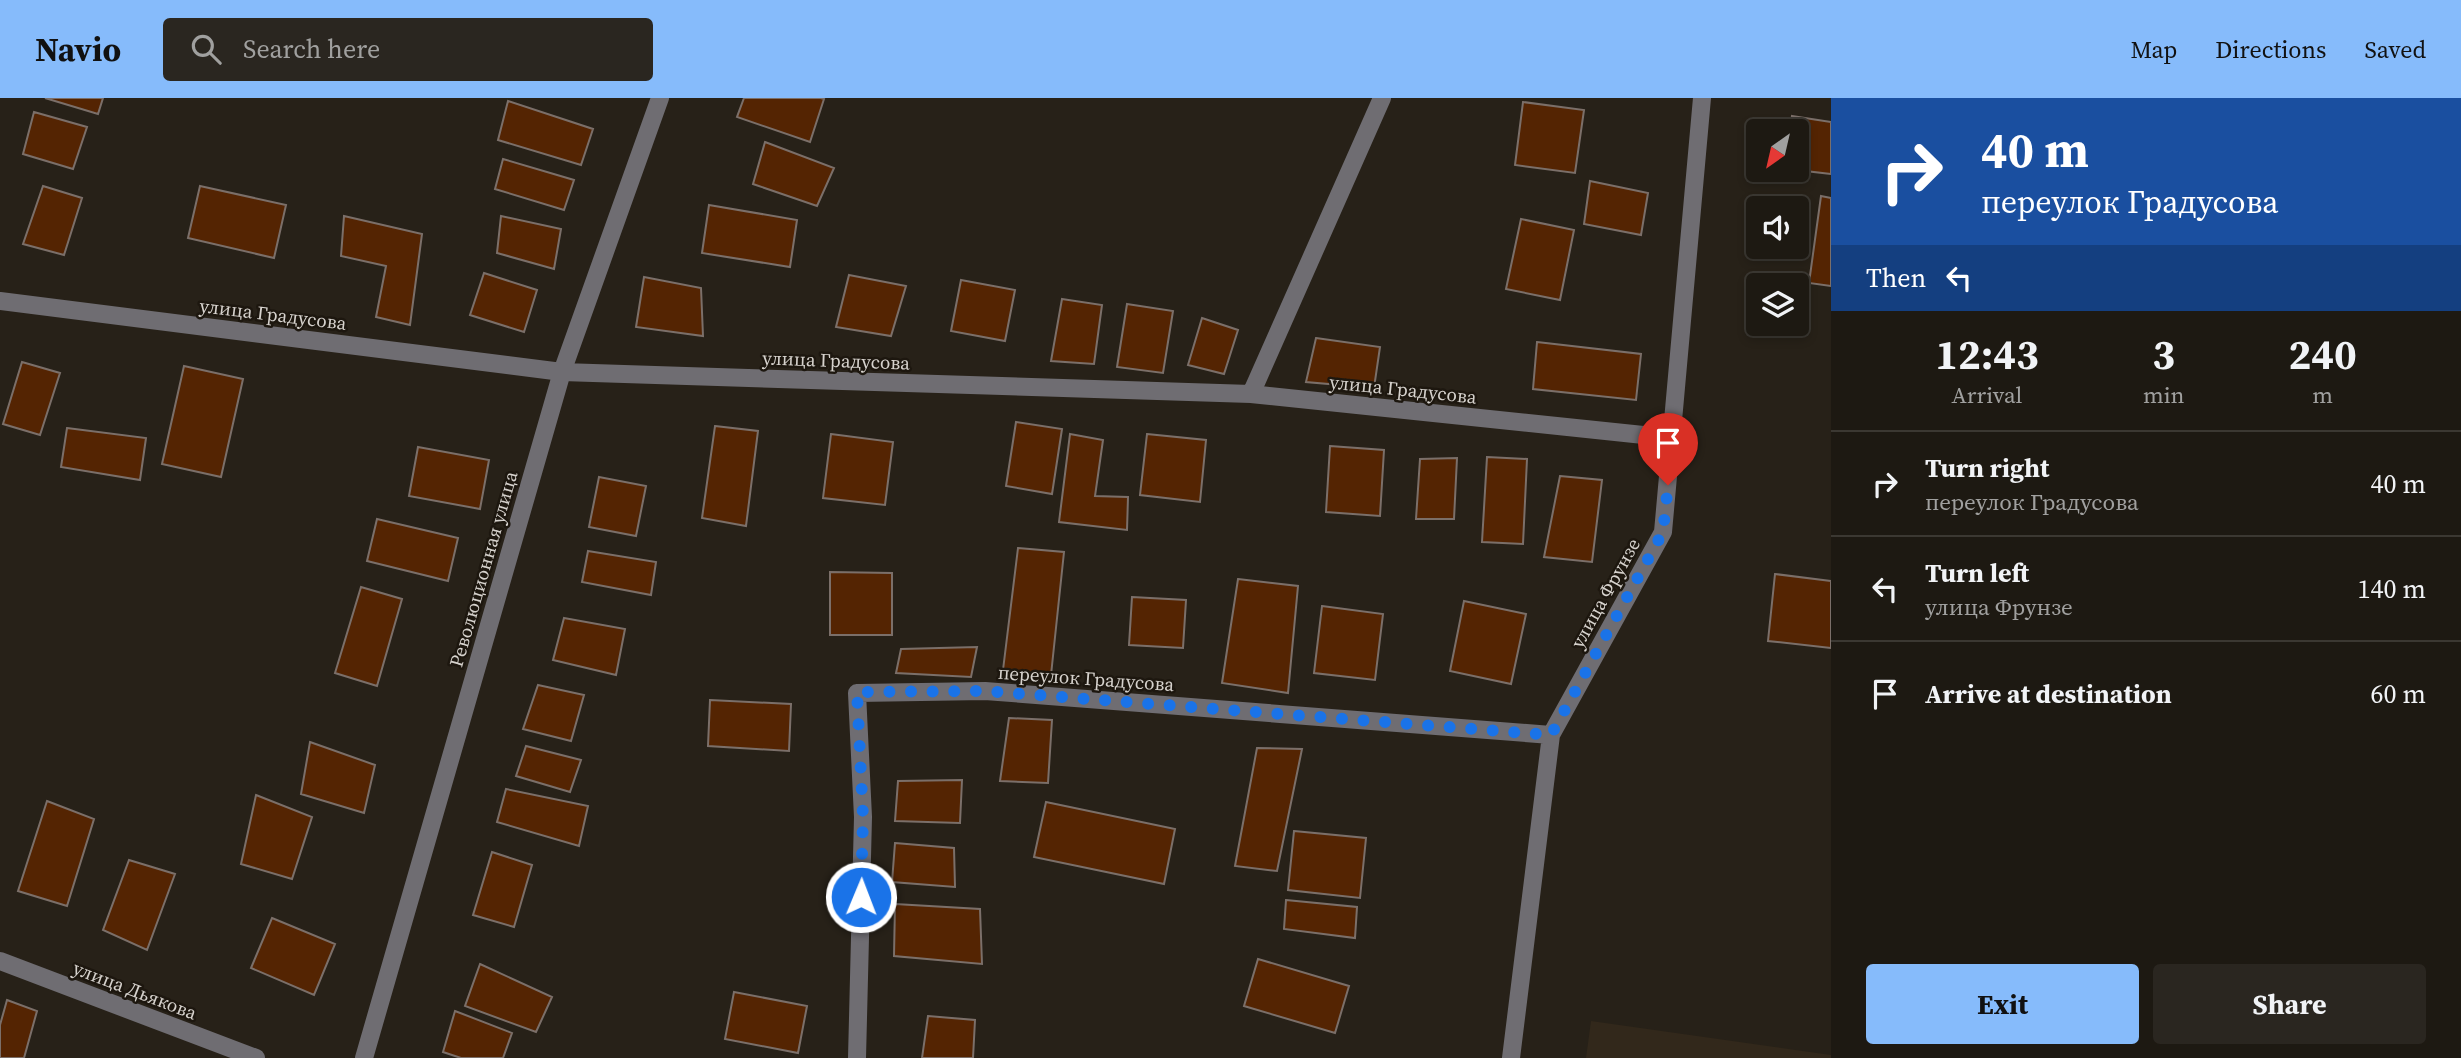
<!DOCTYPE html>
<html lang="en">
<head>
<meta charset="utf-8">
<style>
  :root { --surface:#1d1912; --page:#2a2620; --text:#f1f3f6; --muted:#a0a09f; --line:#3b3832; --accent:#86bbfb }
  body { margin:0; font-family:"Source Serif 4",serif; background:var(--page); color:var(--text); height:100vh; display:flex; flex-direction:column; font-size:26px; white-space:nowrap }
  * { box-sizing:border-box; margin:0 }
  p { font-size:23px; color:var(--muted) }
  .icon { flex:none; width:38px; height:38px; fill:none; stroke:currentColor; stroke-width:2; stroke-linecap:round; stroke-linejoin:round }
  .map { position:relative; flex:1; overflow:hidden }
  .panel { display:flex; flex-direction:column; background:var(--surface); width:630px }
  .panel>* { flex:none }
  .guide { background:#1a4fa0; color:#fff; overflow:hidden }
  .needle { width:46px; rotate:214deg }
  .controls { position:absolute; left:1746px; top:21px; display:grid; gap:14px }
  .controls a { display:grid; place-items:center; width:63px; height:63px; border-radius:7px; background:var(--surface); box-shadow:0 4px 10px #0003,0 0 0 2px var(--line); font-size:35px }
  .pin { position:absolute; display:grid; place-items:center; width:60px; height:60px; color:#fff; margin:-72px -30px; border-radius:50% 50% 50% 0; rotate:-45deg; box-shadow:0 0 7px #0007 }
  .pin .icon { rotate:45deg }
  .me { position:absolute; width:77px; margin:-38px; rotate:1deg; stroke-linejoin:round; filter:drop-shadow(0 0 5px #0008) }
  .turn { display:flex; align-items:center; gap:24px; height:147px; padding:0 35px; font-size:32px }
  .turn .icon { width:91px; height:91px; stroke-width:2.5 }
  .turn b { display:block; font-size:49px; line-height:60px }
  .then { display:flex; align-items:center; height:66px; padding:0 35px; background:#0003; gap:14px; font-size:26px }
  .eta { display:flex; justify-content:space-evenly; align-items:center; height:119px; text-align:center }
  .eta b { font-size:42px; font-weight:700; line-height:49px }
  .action { display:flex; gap:14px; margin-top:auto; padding:14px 35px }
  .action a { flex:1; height:80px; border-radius:7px; background:var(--accent); color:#111; font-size:28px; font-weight:700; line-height:80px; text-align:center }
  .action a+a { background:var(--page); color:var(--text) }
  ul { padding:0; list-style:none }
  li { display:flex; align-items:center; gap:21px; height:105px; padding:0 35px; border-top:2px solid var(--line) }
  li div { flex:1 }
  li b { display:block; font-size:26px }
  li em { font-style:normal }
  header { display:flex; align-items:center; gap:42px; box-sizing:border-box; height:98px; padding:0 35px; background:var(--accent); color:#111 }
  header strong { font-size:33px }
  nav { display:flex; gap:38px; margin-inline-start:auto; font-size:24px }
  .search { width:490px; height:63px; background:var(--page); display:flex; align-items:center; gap:18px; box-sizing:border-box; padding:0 24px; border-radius:7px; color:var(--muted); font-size:26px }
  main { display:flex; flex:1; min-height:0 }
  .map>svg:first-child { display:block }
</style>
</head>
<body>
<header>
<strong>Navio</strong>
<div class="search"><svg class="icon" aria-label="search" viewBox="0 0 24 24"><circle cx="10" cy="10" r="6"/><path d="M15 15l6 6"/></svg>Search here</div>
<nav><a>Map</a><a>Directions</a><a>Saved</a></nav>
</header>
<main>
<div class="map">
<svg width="1831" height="960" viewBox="0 0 1831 960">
  <rect width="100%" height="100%" fill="#272118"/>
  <path fill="#32281b" d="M1591,923L1831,957V960H1586Z"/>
  <path fill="#542402" stroke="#7b6f69" stroke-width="2" d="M45,0H103L98,16Z
    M744,0H821L824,1L810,44L737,19Z
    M508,3L593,31L581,67L498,42Z
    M1523,4L1584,12L1575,75L1515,67Z
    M34,14L87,29L73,71L23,56Z
    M1792,18L1831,24V76L1797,72V33H1790Z
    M765,44L834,70L817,108L753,86Z
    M503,61L574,82L564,112L495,91Z
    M1590,83L1648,95L1641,137L1584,126Z
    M43,88L82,100L64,157L23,146Z
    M200,88L286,107L274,160L188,140Z
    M1821,98L1831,100V188L1809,185Z
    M709,107L797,122L790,169L702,155Z
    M344,118L422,136L410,227L376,219L386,168L341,158Z
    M501,118L561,131L554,171L497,155Z
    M1521,121L1574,132L1560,202L1506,191Z
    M484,175L537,192L524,234L470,217Z
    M849,177L906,188L891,238L836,229Z
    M644,179L701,190L703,238L636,229Z
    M961,182L1015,192L1005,243L951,233Z
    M1062,201L1102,207L1094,266L1051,263Z
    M1127,206L1173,213L1163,275L1117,269Z
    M1202,220L1238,232L1224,276L1188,267Z
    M1316,240L1380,249L1374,290L1306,284Z
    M1537,244L1641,256L1636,302L1533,291Z
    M22,264L60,275L40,337L3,326Z
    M184,268L243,281L221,379L162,366Z
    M1016,324L1062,331L1052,396L1006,388Z
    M715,328L758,333L746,428L702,420Z
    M67,330L146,340L140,382L61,369Z
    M831,336L893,344L885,407L823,400Z
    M1070,336L1103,342L1095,398L1128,399L1127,432L1059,424Z
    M1147,336L1206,342L1200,404L1140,397Z
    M1330,348L1384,352L1380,418L1326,414Z
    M418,349L489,362L480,411L409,398Z
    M1487,359L1527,361L1523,446L1482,444Z
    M1457,360L1454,421H1416L1420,361Z
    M1560,378L1602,382L1592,464L1544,459Z
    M599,379L646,388L636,438L589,429Z
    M377,421L458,440L448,483L367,463Z
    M1018,450L1064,454L1051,577L1003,572Z
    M588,453L656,464L651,497L582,484Z
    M830,474L892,475V537H830Z
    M1775,476L1831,483V550L1768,543Z
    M1238,481L1298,488L1288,595L1222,585Z
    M361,489L402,501L377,588L335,575Z
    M1132,499L1186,502L1183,550L1129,547Z
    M1464,503L1526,516L1511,586L1450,573Z
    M1322,508L1383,516L1375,582L1314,575Z
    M564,520L625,531L616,577L553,562Z
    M977,549L971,579L896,575L901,551Z
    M538,587L584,597L571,643L523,631Z
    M710,602L791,606L789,653L708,648Z
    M1009,620L1052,622L1048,685L1000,683Z
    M310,644L375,667L364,715L301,696Z
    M526,648L581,662L570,694L516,678Z
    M1257,650L1302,651L1277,773L1235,768Z
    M962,682L960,725L895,723L898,683Z
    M506,691L588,708L579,748L497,724Z
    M256,697L312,719L292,781L241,766Z
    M47,703L94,721L67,808L18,793Z
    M1046,704L1175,731L1164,786L1034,759Z
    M1294,733L1366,740L1360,800L1288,792Z
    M895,745L954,750L955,789L892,784Z
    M492,754L532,767L514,829L473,817Z
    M129,762L175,776L147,852L103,832Z
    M1286,802L1357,809L1355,840L1284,831Z
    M895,806L980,811L982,866L894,858Z
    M272,820L335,846L314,897L251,870Z
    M1258,861L1349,888L1335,935L1244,908Z
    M480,866L552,899L536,934L465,908Z
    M734,894L807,908L798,955L725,941Z
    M7,902L37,913L24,960H0V927Z
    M455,913L512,935L503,960H461L443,954Z
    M928,918L975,922L973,960H922Z"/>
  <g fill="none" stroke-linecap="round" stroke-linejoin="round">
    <path stroke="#6f6d72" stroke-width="18" d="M0,203L562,274L1251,296L1672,340
      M1251,296L1382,0
      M0,863L256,960
      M364,960L562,274L660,0
      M857,960L863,719L857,595L985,593L1551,637
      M1511,960L1551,637L1663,434L1702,0"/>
  </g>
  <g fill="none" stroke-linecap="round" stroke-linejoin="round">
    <path stroke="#1a73e8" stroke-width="12" stroke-dasharray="0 21.6" d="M861,799L863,719L857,594L985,593L1551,637L1663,434L1668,387"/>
  </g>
  <g text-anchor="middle" stroke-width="5" stroke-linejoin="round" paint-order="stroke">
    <g font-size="19" fill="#d6d2cd" stroke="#1d170f">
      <text transform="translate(273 216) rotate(7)" y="7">улица Градусова</text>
      <text transform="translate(836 262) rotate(2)" y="7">улица Градусова</text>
      <text transform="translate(1403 291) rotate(6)" y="7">улица Градусова</text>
      <text transform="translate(483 471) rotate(-74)" y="7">Революционная улица</text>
      <text transform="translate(1605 495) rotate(-61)" y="7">улица Фрунзе</text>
      <text transform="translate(1086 580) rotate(4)" y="7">переулок Градусова</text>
      <text transform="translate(135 892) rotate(21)" y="7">улица Дьякова</text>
    </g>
  </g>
</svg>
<div class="controls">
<a><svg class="needle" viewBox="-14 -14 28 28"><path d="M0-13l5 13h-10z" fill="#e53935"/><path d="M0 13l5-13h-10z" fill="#a0a09f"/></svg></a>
<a><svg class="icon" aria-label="sound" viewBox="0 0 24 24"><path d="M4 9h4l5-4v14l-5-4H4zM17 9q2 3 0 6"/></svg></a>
<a><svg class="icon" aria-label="layers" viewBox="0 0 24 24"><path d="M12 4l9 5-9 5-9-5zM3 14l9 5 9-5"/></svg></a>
</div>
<div class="pin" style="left:1668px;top:387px;background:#d93025"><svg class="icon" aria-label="arrive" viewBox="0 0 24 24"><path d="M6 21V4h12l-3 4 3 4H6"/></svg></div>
<svg class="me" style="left:861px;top:799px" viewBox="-20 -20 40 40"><circle r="17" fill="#1a73e8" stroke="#fff" stroke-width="3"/><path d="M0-11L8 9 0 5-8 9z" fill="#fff"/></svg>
</div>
<section class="panel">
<div class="guide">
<div class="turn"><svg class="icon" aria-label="right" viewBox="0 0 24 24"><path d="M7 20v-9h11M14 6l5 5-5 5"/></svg><div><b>40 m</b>переулок Градусова</div></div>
<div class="then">Then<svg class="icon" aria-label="left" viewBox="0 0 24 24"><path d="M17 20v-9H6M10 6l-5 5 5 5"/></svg></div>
</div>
<div class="eta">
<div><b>12:43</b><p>Arrival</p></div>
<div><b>3</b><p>min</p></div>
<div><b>240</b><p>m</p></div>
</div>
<ul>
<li><svg class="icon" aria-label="right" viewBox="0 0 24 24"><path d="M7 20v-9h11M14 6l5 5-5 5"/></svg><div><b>Turn right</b><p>переулок Градусова</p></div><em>40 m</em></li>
<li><svg class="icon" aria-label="left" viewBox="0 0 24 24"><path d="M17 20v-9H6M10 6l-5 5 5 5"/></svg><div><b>Turn left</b><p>улица Фрунзе</p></div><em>140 m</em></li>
<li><svg class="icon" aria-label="arrive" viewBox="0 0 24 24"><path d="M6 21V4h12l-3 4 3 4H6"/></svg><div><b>Arrive at destination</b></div><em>60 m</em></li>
</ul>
<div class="action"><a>Exit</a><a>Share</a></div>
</section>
</main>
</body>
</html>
